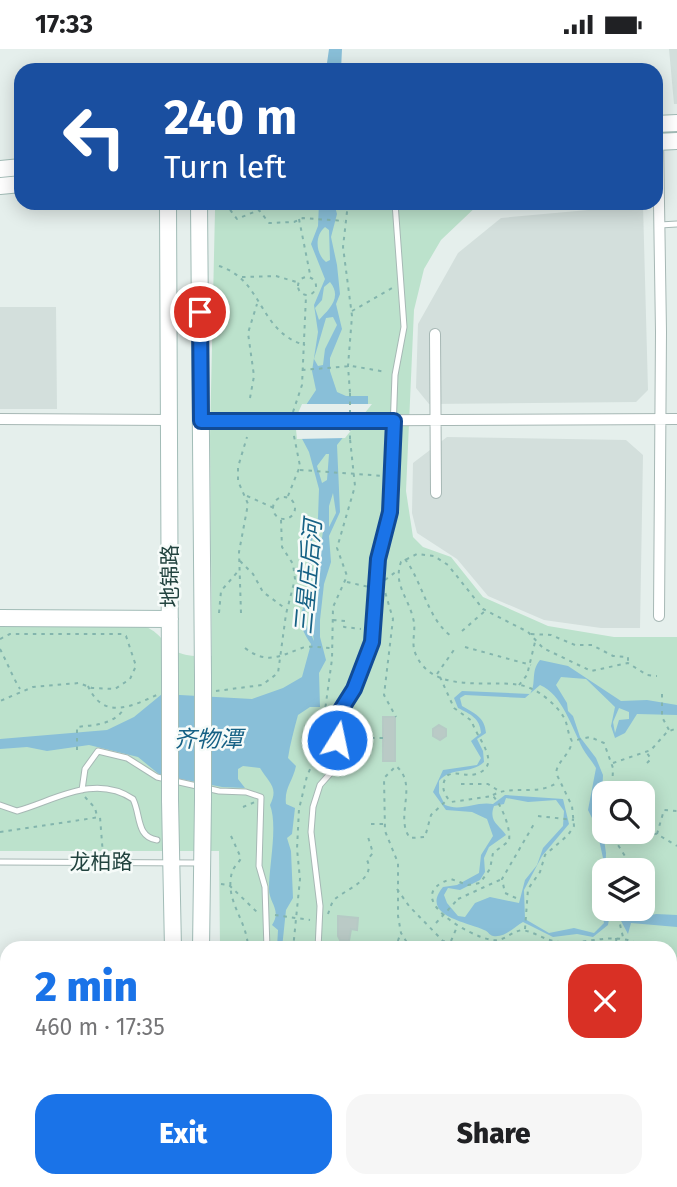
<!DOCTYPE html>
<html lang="en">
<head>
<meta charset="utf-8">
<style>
  :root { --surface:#fff; --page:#f6f6f6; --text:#202124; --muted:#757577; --accent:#1a73e8 }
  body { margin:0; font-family:"Fira Sans","Noto Sans SC",sans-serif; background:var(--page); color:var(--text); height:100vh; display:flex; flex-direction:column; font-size:26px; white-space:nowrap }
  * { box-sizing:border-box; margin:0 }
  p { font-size:23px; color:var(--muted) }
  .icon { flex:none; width:38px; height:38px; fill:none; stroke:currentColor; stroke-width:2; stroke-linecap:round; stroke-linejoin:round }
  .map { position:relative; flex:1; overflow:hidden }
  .side { position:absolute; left:0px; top:892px; width:677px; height:247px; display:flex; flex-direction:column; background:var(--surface); border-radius:21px 21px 0 0; box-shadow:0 4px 18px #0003 }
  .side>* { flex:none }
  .top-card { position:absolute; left:14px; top:14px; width:649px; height:147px; border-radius:21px; box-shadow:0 4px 18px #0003; background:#1a4fa0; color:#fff; overflow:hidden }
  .fabs { position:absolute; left:592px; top:732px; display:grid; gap:14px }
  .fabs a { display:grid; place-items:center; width:63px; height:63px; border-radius:14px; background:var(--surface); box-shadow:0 4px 18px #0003; font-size:35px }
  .pin { position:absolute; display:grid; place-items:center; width:60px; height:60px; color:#fff; margin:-30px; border:4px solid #fff; border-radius:50%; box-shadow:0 2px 7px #0007 }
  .me { position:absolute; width:77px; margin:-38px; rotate:10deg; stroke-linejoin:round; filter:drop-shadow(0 0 5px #0008) }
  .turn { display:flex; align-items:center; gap:24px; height:147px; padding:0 35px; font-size:32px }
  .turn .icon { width:91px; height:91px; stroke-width:2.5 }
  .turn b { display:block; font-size:49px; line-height:60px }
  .round { display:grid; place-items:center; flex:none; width:74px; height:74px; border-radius:21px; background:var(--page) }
  .headline { display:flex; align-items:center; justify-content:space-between; height:119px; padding:0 35px }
  h1 { font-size:42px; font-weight:800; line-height:52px; color:var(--accent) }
  .primary-button { display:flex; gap:14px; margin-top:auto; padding:14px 35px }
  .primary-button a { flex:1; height:80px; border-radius:21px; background:var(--accent); color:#fff; font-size:28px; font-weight:800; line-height:80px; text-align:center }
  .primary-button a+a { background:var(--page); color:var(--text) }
  .status { display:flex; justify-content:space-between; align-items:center; height:49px; padding:0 35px; background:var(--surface); direction:ltr }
  .status svg { height:19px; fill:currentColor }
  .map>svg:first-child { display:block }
</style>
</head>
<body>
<div class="status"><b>17:33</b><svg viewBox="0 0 49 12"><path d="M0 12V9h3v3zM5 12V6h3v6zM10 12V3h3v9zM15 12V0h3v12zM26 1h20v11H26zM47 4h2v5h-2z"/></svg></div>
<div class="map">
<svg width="677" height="1138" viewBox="0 0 677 1138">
  <rect width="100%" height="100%" fill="#e5efec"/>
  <path fill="#d3dfdc" d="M669,0H677V55H674Z
    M643,156L648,341L636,353L429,355L416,339L418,275L458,204L501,169Z
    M0,258H56L57,360H0Z
    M447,388L626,391L643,406L640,579H601L544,571L488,547L457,510L417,484L412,464L413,414Z"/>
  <path fill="#bce2cc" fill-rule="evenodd" d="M221,154H480L441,191L424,220L414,261L406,442L413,488L423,498L451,508L483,548L548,577L614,588H677V951L670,950V900L220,899L219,802H0V576L137,575C174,584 155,610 212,607L210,388L215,161ZM604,744H642V782H604ZM604,821H642V859H604Z"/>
  <path fill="#89bfd8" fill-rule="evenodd" d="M329,0H342L341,21H326Z
    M319,154H334L337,165L331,188L337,216L340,245L336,255L342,280L330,309V322L337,343L346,347H368V357L337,396L340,463L329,487L331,513L324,535L320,571V588L326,611L319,624L320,658H310L298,666C294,681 290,695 288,709L296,717C293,732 284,739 286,755L295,759L292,785L287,789L291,802L293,849L286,861L282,899H277L278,881L272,876C282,861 269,854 269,840C269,816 278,777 270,756C279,738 269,734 260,719L243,717L238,720V730L245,739L222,738L160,726L138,708L89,696L47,702L27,698L0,700V690L107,681L134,668L162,645L252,650L283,639L302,628L311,595C291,566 304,561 315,535L309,521L306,498L318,469L319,440L309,403L299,384L302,362L316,341L312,322L318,283L314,256L325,230L311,195L318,177ZM325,178L329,181L330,211L326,213C316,205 314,187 325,178ZM330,233C343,249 328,261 319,271L315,259L322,251L324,238ZM333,268L337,276L325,300L323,316L318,317L314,310L326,269ZM326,405H329L327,431L322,434L317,417ZM333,444L336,464L329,478V457ZM320,478L323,482L317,526L313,523L309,496ZM315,546L317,557L311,573L314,592L303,569L307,555Z
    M540,611L568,617L621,652L647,651L677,656V666L637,665L625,684L615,689L611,677L615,658L586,630L561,628L556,636L567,654L568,662L573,667L580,688L596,709L603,726L602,748L593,757L601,770L606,804L604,859L607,863H622L636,869L656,865L677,866V878L631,874L628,885L620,870H609L608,876L593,888L577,885L553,888L523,873C514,878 505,889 493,887C489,886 488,882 484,881C468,873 419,867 443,838L457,836L479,824L481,806L493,787L487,770L472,763L446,761L433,743L443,721L477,716L481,709L471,692L481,684C480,669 470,665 458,659L454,649L462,642L530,645C537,634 530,623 540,611ZM540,636C562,645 572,679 583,700C587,707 592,712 596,719L588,761L596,777L603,809L596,838L604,874L594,884L574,879L549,884L525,870L524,841L542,807L569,775L563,750L505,746L493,755C476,752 461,763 445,756L439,744V732C452,717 470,726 484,713L483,702L477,690L486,684C485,668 474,664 462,657L460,649L465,646L525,649ZM619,659L629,663V670L619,671L615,684L613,673ZM506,749L528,753L556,751L564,762L563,777L543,799L537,816L525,831L519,854L490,848L475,854L465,868L458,867L447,854L444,846L448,839L460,841L480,831L485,823L484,809L489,798L506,786C500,776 488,773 494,757L504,755Z"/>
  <path fill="#e5efec" d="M302,355H372L345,389L297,390L295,371Z"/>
  <path fill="#bacac6" stroke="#b6cac5" stroke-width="2" d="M383,668H395V712H383Z
    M345,669H363V711H345V703H355V676H345Z
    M439,676L446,680V687L440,691L433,687V680Z
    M338,867L358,869L357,881L351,880L349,892L340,891L338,887Z
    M0,1106H7V1123H0Z"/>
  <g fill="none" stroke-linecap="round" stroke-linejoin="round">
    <g stroke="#a7b8b5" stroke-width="7">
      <path id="lane" d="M660,176L677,175
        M82,741L85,720L98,702L127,709L157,728L219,742L246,743L261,748L259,817L265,838L267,900
        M0,756L17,762C54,752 94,724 133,750C141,766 136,788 157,791
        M0,813L200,814
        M318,900L320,857L311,783L313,758L320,736L336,718L337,666L368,609L375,575L378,510L390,463L395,326L404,278L395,154
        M670,953H677
        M0,1039H7
        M0,1089H7
        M0,1134L144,1132
        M340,1138L341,1132"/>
    </g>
    <g stroke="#a7b8b5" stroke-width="12">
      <path id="street" d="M658,89L661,283L659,567
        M435,285L436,444
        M0,370L169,371
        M201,372L677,370
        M660,1132V1138"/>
    </g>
    <g stroke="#a2bcb7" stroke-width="18">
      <path id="secondary" d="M656,75L677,74
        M656,93L677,92
        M0,120L21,118
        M0,137L21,135
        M168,154L170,627
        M199,154L203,628
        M0,569L170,570
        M170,751L173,900
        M201,900L203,751
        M265,1132L272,1138
        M315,1132L324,1138"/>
    </g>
    <path stroke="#83b5ad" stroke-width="2" stroke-dasharray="3.5 5" stroke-linecap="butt" d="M225,154L237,170L259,161L269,174L294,173L303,169L344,172
      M250,154L253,161
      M348,154L343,198L352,267L348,317L350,344
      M299,170L310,225
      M219,217C264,231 258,283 305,296
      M298 237a9 9 0 1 1 18 0a9 9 0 1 1-18 0Z
      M242,228L276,227L300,234
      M352,262L392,239
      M302,321L352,317L386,323
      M250,349L254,327L248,284L257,255
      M293,363L302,336L306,247
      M300,421L385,427
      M247,447L274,459
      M288,447L300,417L293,382
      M273 459a11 11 0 1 1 22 0a11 11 0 1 1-22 0Z
      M405,510C423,534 427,569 451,587
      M240,512L253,525L263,543L286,560
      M385,531L397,522
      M347,533L369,538
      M383,536L393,570L384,646L396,668
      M219,564L221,542L240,520
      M241,564L239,503L248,455L238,432V418L247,388
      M333,571L345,572L344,578L361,580
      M462,582L485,562
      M531,585L551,586L575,596H592L613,607L628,608V612
      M0,590L10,585H122L126,587L136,617L130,630L115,640L92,639L79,634L33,638L0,652
      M465,598L531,616
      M245,599C267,616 280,607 302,599C310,596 322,599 330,599
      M0,600C7,613 12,627 20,640
      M437,625L456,598
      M440,628L454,659L472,672C474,686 505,716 476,725C466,728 458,722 448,726C440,735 443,745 451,753L493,747C502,757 511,779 509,792L493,804L490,820L480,834L468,836L451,830C398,847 470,888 492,891C504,893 510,883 522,881C536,883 546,893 563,893C588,895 610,884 634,893
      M519,636L527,626L535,593
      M88,637C104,673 134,656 159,645
      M216,642L262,636L278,624L286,565L295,530L293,515L282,498L281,471
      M662,645V668L669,681
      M354,689H383
      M77,701V678C94,676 113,676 124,660
      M613,714L651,701L667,683L677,679
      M647,714L651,710L647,704
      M461,735H488L499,742
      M612,744L613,719L604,694L590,688L572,692C567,684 568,674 563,667C557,657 541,643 530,639C501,626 436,650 416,606C410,593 417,582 413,569C408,548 393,535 401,513L417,505L434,507L448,516L483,560L528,583L543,599L591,622L628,614L647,626L657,627
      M493,746C514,735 537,748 558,733
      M85,748L95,759L97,767
      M243,758L255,753
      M538,767L574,771
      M371,775H384
      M609,782L625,807L626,821
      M628,782L657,785L677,797
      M0,783L100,768L103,806
      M657,785L664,761L677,762
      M231,787L241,809C239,814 234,817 232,823C224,853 248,871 248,900
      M221,835L229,836L258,864
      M397,840L409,857L443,892L479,900
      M516,849L505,844L502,830L534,775
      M458,850L502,830
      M616,859L623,888
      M328,865C330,860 331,854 335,850C348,839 376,830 367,811L373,804L368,788
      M275,866L310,871
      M525,880L528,840L540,823L545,806L568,786L574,777L572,757L556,724C558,711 569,707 572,693
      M616,889L617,900
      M451,892L457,878
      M293,900L300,830L297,800L299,760L307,727L320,698L332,610L333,558L347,527L337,499L355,437L350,390
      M395,900L400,886
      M411,900L401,884L398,867V814L385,782L384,729L396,717C419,736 394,768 410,789L425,788L431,766L447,751
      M490,900L503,890
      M228,1132L230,1138"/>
    <use href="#lane" stroke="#fff" stroke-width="5"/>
    <use href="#street" stroke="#fff" stroke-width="10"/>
    <use href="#secondary" stroke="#fff" stroke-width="16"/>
    <g stroke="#a2bcb7" stroke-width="18" stroke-linecap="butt">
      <path id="secondary-bridge" d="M170,627V751
        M203,628V751"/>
    </g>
    <path stroke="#83b5ad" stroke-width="2" stroke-dasharray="3.5 5" stroke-linecap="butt" d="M350,344V390
      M436,874L458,850"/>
    <use href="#secondary-bridge" stroke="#fff" stroke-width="16"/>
  </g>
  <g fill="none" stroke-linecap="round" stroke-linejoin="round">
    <g stroke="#114b97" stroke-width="18">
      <path id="route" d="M200,263L201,372H394L390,463L378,510L372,593L354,640L337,667V691"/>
    </g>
    <use href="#route" stroke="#1a73e8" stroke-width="12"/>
  </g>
  <g text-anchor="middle" stroke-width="5" stroke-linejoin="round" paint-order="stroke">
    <g font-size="21" fill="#22433f" stroke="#f6fbf9">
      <text transform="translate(170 527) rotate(-90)" y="7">地锦路</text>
      <text x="101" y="820">龙柏路</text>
    </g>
    <g font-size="23" font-style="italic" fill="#166185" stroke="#f6fbf9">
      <text transform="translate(308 528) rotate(-85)" y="8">三星庄后河</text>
      <text x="208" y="698">齐物潭</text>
    </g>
  </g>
</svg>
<div class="fabs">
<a><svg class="icon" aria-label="search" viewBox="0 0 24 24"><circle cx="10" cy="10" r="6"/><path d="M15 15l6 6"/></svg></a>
<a><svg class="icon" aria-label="layers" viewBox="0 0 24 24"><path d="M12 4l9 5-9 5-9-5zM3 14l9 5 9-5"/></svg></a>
</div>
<div class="pin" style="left:200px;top:263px;background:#d93025"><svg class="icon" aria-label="arrive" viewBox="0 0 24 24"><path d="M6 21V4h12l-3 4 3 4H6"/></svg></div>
<svg class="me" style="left:337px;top:691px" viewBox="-20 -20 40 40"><circle r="17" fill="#1a73e8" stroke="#fff" stroke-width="3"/><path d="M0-11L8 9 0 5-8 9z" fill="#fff"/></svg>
<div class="top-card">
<div class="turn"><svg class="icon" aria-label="left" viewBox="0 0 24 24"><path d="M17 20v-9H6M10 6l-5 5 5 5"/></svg><div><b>240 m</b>Turn left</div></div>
</div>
<section class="side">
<div class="headline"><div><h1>2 min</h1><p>460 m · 17:35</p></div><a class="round" style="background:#d93025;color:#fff"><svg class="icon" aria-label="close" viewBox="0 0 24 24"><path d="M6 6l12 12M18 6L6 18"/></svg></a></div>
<div class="primary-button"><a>Exit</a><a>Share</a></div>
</section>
</div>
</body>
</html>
